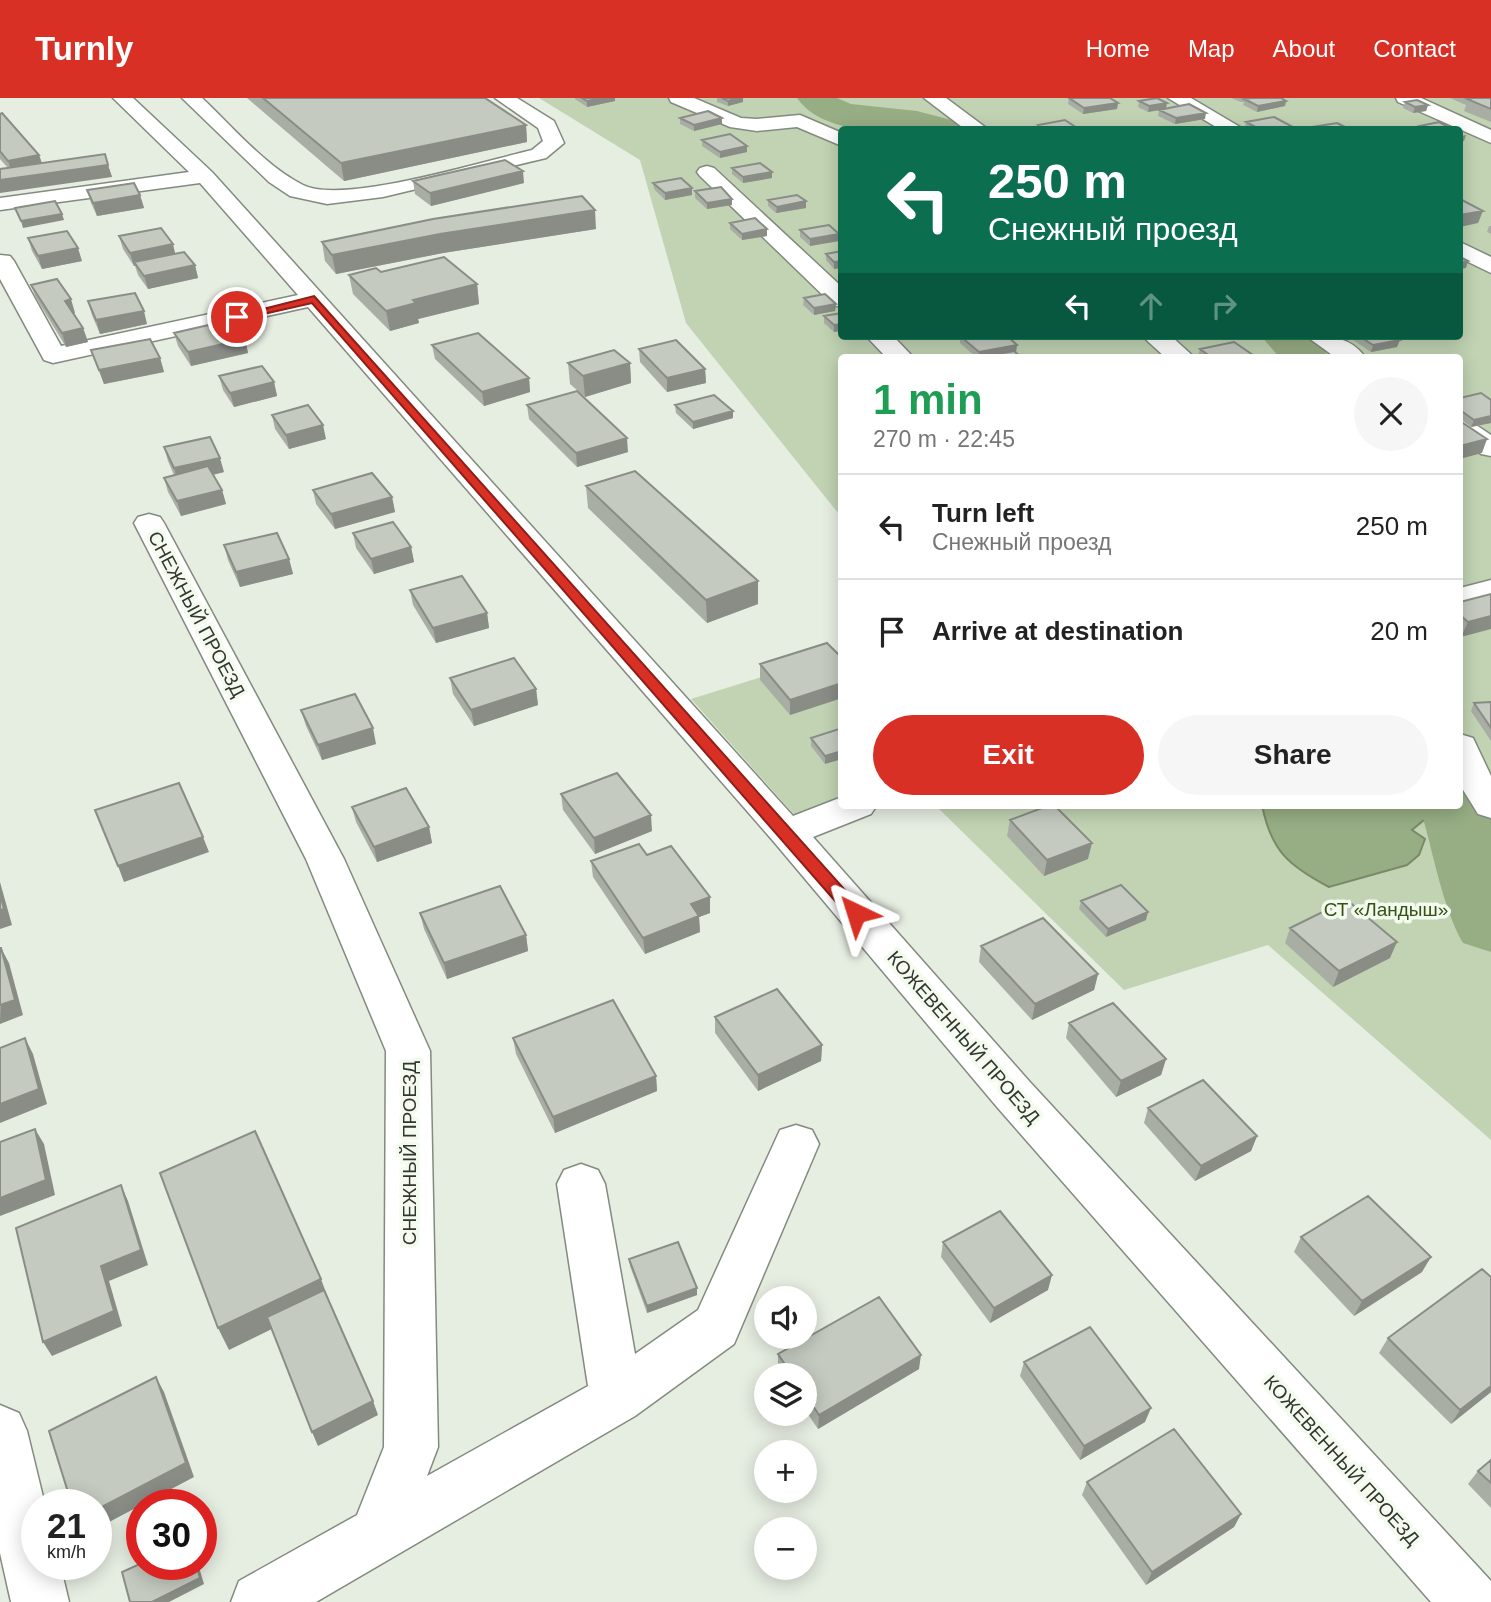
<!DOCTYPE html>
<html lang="en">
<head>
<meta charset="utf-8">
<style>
  :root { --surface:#fff; --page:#f6f6f6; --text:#222; --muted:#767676; --line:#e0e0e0; --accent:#d93025 }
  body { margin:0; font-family:Helvetica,sans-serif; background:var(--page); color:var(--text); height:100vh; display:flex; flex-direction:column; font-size:26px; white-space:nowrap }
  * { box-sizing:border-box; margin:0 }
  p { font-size:23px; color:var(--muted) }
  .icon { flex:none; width:38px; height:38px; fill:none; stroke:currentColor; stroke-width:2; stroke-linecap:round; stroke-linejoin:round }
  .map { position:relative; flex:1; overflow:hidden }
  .side { position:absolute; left:838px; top:256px; width:625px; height:455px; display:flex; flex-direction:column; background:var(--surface); border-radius:7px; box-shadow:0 4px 18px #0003 }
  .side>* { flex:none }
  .guide { position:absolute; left:838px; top:28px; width:625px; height:214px; border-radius:7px; box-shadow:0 4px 18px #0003; background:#0b6e4f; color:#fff; overflow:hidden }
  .tools { position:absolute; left:754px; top:1188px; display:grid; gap:14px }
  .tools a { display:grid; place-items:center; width:63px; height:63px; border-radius:50%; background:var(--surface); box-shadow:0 4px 18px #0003; font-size:35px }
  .speed { position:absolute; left:21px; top:1391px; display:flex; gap:14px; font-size:35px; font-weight:700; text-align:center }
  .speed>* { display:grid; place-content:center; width:91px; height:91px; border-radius:50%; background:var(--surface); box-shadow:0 4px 18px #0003; line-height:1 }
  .speed small { font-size:18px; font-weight:400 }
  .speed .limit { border:10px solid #d22; background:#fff; color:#111 }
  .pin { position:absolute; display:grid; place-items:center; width:60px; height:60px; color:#fff; margin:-30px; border:4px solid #fff; border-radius:50%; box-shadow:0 2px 7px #0007 }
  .me { position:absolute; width:77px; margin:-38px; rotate:319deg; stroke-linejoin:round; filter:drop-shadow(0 0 5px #0008) }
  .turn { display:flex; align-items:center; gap:24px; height:147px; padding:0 35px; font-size:32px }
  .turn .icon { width:91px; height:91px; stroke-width:2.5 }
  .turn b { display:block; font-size:49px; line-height:60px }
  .lanes { display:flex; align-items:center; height:66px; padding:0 35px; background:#0003; justify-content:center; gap:35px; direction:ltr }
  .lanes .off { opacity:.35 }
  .round { display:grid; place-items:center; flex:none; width:74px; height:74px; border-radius:37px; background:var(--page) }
  .summary { display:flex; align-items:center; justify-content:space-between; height:119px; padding:0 35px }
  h1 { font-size:42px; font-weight:600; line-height:52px; color:#1e9e55 }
  .cta { display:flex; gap:14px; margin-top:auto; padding:14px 35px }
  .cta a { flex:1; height:80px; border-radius:42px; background:var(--accent); color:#fff; font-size:28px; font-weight:600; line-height:80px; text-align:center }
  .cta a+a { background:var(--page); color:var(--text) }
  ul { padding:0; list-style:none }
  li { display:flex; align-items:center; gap:21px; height:105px; padding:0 35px; border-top:2px solid var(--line) }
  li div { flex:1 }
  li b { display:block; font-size:26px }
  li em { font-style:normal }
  header { display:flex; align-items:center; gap:42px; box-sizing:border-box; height:98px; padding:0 35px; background:var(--accent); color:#fff }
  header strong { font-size:33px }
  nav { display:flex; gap:38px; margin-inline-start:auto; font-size:24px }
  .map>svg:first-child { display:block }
</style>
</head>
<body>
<header>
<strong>Turnly</strong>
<nav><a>Home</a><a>Map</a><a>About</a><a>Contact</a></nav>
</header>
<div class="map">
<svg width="1491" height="1504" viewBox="0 0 1491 1504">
  <rect width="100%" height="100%" fill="#e6ede1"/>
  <path fill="#c1d3b3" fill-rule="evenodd" d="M539,0H1491V1042L1268,847L1124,892L935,707H1460V259H842V420L686,225L640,62ZM842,32H1460V238H842Z
    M842,554V705L799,722L691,601Z"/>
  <path fill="#97ae84" stroke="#798a6b" stroke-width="2" d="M1262,707H1425L1430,717L1412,732L1425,741L1419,757L1407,767L1329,789C1289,768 1271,753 1262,707Z"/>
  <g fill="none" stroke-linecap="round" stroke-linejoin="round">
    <path fill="#97ae84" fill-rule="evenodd" d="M797,0H837L851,6L917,13L959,24L964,32C916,32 827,44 797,0Z
      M1261,238H1314L1329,259H1279Z
      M1460,684L1481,690L1491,706V854L1463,845C1441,807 1433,750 1419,707H1460Z"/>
    <g stroke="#838a7f" stroke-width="3">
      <path id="minor" d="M113,0H133L212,74L793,718L842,699V707H877L871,716L813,739L1029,983L1491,1483V1504H1431L997,1009L774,744L308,209L53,265L44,262L0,181V157L10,158L14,163L61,248L298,197L200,85L0,112V100L189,74Z
        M182,0H202C232,28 266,69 303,87C343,107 484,63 532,52L543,43L538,30L495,0H517L554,23L564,45L546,60L383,99L327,106L290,98L269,84Z
        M669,0H694L741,20L757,21L800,17L842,35V48L797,29L757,33L730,29L671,4Z
        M924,0H946L989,32H966Z
        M1168,0H1191L1245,32H1221Z
        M1396,0H1421L1491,32V45L1398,4Z
        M707,68L714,70L842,189V209L833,207L700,78L697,74L700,70Z
        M1460,144L1491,159V175L1460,160Z
        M866,238H893L913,259H886Z
        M1142,238H1171L1194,259H1165Z
        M1306,238C1329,238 1350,238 1365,259H1335Z
        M1460,321L1470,323L1491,337V358L1481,356L1460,341Z
        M149,416L160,419L164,425L344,761L430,953L438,1349L427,1378L588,1288L557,1086L564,1072L581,1066L598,1072L605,1086L635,1256L698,1212L780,1032L796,1027L812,1032L819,1046L734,1246L635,1318L316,1504H231L239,1483L357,1417L384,1349L386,953L306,761L134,425L138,419Z
        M1491,482V502L1460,509V490Z
        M1460,636L1473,640L1491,678V720L1478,716L1460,687Z
        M0,1307L19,1315L27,1333L45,1407H37V1466H60L69,1504H11L0,1455Z"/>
    </g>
    <use href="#minor" fill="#fff" fill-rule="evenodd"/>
  </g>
  <path fill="#a9aea4" d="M247,0H485L526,27L527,44L344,83Z
    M575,0H615V3L587,9L575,1Z
    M717,0H743V4L728,8L717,4Z
    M1069,0L1118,5L1117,11L1083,16L1068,6Z
    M1231,0H1281L1286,3L1285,8L1257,14L1243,7L1244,4H1241Z
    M1450,0H1491V24L1464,13L1466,7Z
    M1139,3L1166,11L1205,21L1175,26L1158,18L1159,12L1148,14L1138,9Z
    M1405,4L1428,7L1426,13L1413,15L1403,10Z
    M0,16L39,57L42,65L108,67L112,79L8,70L0,61Z
    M680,20L722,26L694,33L680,26Z
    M1246,24L1293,29L1292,32H1249L1245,30Z
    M702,42L747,54L720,60L702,48Z
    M732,70L772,74V80L743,85L732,76Z
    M413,83L524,85L431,108L415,96Z
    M653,85L692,90V97L665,102L654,91Z
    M87,92L140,97L144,110L97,118L91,105Z
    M695,93L732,107L707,111L695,100Z
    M768,102L806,110L776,115L768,108Z
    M730,125L767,138L742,142L730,131Z
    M1489,128H1491V136L1487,134Z
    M596,131L443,155L336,176L325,163L322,144Z
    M800,132L839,143L810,148L800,139Z
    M119,138L175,155L195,167L198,180L148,191L138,177L135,168H134L123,151Z
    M28,140L82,163L42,171L32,153Z
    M842,153L834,171L826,162V156Z
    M381,174L477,186L479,206L418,221L419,225L390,233L353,196L349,177Z
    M31,187L75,215H74L83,230L88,244L66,249L36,200Z
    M804,200L836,206L835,213L814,217L803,207Z
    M88,203L147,226L100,236L92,217Z
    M842,215L834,234L824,225V218Z
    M174,235L245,241L248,255L191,268L178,248Z
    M948,238H1007L1017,247L1016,254H1015L1021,259H976L960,245V240L952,242Z
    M1347,238H1394L1397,249L1371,254Z
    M432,247L529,280L530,294L484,308L435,261Z
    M639,251L705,271L706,285L667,294L640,264Z
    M1200,251L1253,257V259H1200L1198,258Z
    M91,252L160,260L164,274L104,286Z
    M568,265H630L631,285L585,299L570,286Z
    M219,278L274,284L277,298L234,309L223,292Z
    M1460,300L1491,302V325L1471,329L1460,321Z
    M527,307L628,354L577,369L529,321Z
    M675,307L733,320L693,331L676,315Z
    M272,317L326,341L289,351L275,331Z
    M164,349L224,374L213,377L222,392L226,406L181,418L168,394L164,380L174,377L168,363Z
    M586,388L758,483V506L707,525L588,410Z
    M313,392L392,399L395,414L335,431L316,406Z
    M353,435L411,449L414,464L374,476L356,450Z
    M224,447L289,461L293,476L240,489L228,462Z
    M410,492L487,515L489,530L436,545L413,507Z
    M1491,496L1461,539L1460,537V504Z
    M842,560V600L790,617L760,582V566Z
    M450,580L536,591L538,607L474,628L453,596Z
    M1491,604V643L1471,613L1474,605Z
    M301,612L376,646L322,662L306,628Z
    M842,630L825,666L811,648V640Z
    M561,696L652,733L595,756L563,712Z
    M352,709L429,729L432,745L377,764L356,724Z
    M1010,722L1088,761L1044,778L1007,738Z
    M647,757L710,815L699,819L700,834L645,856L593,779L591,763Z
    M1081,803L1146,822L1106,839L1079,811Z
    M420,815L526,837L528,853L447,881L424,831Z
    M1290,830L1390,860L1333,889L1285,845Z
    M981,848L1098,876L1094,892L1032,922L979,864Z
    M715,919L822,947L821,963L758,993L715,935Z
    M1069,925L1166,961L1161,977L1116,999L1066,940Z
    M513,940L656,978L657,993L555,1035L516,956Z
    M1148,1010L1257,1038L1251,1053L1195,1083L1144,1025Z
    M1301,1139L1422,1174L1354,1218L1294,1154Z
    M943,1144L1048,1192L990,1225L941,1159Z
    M629,1161L697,1190V1197L647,1215L630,1168Z
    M1491,1179V1294L1451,1326L1379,1255L1388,1240Z
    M778,1256L919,1271L818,1331L805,1312V1278H783L778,1270Z
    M1024,1264L1145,1324L1080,1362L1020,1278Z
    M1491,1362V1410L1468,1386L1478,1373Z
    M1087,1384L1241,1416L1234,1429L1146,1487L1082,1397Z"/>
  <path fill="#898d86" d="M602,0H615V3L587,9V3Z
    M737,0H743V4L728,8V3Z
    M1286,3L1285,8L1257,14L1258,8Z
    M1118,5L1117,11L1083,16L1084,10Z
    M1167,5L1166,11L1148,14L1149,8Z
    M1428,7L1426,13L1413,15L1415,9Z
    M1206,15L1205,21L1175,26L1176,20Z
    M722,20V26L694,33V27Z
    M526,27L527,44L344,83L341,65Z
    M1466,37L1464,43L1460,44V38Z
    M747,48V54L720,60V54Z
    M39,57L43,69L12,75L8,63Z
    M108,67L112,79L0,95V82Z
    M523,73L524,85L431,108L430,95Z
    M772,74V80L743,85V79Z
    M692,90V97L665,102V95Z
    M140,97L144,110L97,118L93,105Z
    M732,101V107L707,111V105Z
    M806,103V110L776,115L777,109Z
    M595,112L596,131L443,155L336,176L332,157L440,136Z
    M1483,113L1478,125L1460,129V117Z
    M62,116L64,122L23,130L21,123Z
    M767,131V138L742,142V136Z
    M839,136V143L810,148V141Z
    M173,146L176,159L134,164L135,168H134L130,155Z
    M78,150L82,163L42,171L38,158Z
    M842,163V170L834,171V164Z
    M1468,163L1466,170L1460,171V165Z
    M195,167L198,180L148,191L144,178Z
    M477,186L479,206L418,221L419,225L390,233L386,213L413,202Z
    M71,201L75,215L70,216L65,203Z
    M836,206L835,213L814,217V210Z
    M144,213L147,226L100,236L96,222Z
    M842,226V233L834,234V227Z
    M83,230L88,244L66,249L62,235Z
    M953,238H960V240L952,242Z
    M245,241L248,255L191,268L188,254Z
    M1400,242L1397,249L1371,254L1373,247Z
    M1017,247L1016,254L990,259H979V254Z
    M160,260L164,274L104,286L99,272Z
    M630,265L631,285L585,299L583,278Z
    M705,271L706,285L667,294V280Z
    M529,280L530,294L484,308L482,294Z
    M274,284L277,298L234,309L230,295Z
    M733,313V320L693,331V324Z
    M1491,318V325L1471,329L1474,322Z
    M323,327L326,341L289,351L286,337Z
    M627,340L628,354L577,369L576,355Z
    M1487,341L1482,355L1460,361V348Z
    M220,360L224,374L178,385L174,370Z
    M222,392L226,406L181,418L177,403Z
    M392,399L395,414L335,431L331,416Z
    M411,449L414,464L374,476L371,461Z
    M289,461L293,476L240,489L236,474Z
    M758,483V506L707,525L706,502Z
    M487,515L489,530L436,545L433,530Z
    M1491,518V531L1461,539L1468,524Z
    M842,585V600L790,617V602Z
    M536,591L538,607L474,628L471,612Z
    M373,630L376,646L322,662L318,647Z
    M842,653V661L825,666V658Z
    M651,717L652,733L595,756L594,740Z
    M429,729L432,745L377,764L374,749Z
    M203,739L209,754L124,784L118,768Z
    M1092,745L1088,761L1044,778L1047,762Z
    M0,784L12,827L0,831Z
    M710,799V815L699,819L700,834L645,856L643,840L691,806Z
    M1148,814L1146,822L1106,839L1108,831Z
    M526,837L528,853L447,881L444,865Z
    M1397,844L1390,860L1333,889L1339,873Z
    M1,850L9,865L23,917L0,926Z
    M1098,876L1094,892L1032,922L1035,906Z
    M25,940L33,956L47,1006L0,1025V1006Z
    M822,947L821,963L758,993V977Z
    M1166,961L1161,977L1116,999L1121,983Z
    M656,978L657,993L555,1035L553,1019Z
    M35,1031L44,1046L55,1097L0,1118V1100Z
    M1257,1038L1251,1053L1195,1083L1201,1068Z
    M121,1087L128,1103L148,1167L109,1183L122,1228L52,1258L43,1244L101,1168Z
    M1431,1159L1422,1174L1354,1218L1362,1203Z
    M1052,1177L1048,1192L990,1225L994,1210Z
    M321,1181L329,1203L229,1252L218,1230Z
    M697,1190V1197L647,1215V1208Z
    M921,1257L919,1271L818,1331L819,1317Z
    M156,1279L164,1294L194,1379L96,1431V1412Z
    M1491,1288V1294L1451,1326L1460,1312Z
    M373,1303L378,1317L318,1348L312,1334Z
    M1151,1310L1145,1324L1080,1362L1084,1348Z
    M1241,1416L1234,1429L1146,1487L1152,1474Z
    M196,1466H198L204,1486L169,1504H152Z"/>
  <path fill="#c4cabf" stroke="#898d86" stroke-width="2" d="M263,0H485L526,27L341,65Z
    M582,0H602L587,3Z
    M722,0H737L728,3Z
    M1069,0H1110L1118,5L1084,10Z
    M1157,0L1167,5L1149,8L1139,3Z
    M1252,0H1281L1286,3L1258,8L1244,1Z
    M1473,0H1491V11L1467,1Z
    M1417,2L1428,7L1415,9L1405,4Z
    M1189,6L1206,15L1176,20L1159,12Z
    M708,13L722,20L694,27L680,20Z
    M2,15L39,57L8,63L0,53V16Z
    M1274,19L1293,29L1278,32H1261L1246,24Z
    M1065,22L1080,32H1045L1038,27Z
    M1439,24L1454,32H1428L1420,28Z
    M1337,25L1351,32H1308L1306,30Z
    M730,36L747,48L720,54L702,42Z
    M105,56L108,67L0,82V71Z
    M505,62L523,73L430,95L413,83Z
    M760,65L772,74L743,79L732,70Z
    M681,80L692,90L665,95L653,85Z
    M134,85L140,97L93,105L87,92Z
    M721,89L732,101L707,105L695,93Z
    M797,97L806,103L777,109L768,102Z
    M582,98L595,112L440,136L332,157L322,144L433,121Z
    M1460,101L1483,113L1460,117Z
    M55,103L62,116L21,123L15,110Z
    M755,120L767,131L742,136L730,125Z
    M829,127L839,136L810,141L800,132Z
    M161,130L173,146L130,155L119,138Z
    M67,133L78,150L38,158L28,140Z
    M842,153V163L834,164L826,156Z
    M184,154L195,167L144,178L134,164Z
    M444,159L477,186L413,202L416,205L386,213L349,177L376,170L381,174Z
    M1460,159L1468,163L1460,165Z
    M57,181L71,201L65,203L83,230L62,235L31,187Z
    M135,195L144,213L96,222L88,203Z
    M825,196L836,206L814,210L804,200Z
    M842,215V226L834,227L824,218Z
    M230,222L245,241L188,254L174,235Z
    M478,235L529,280L482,294L432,247Z
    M960,238H1007L1017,247L979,254Z
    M1359,238H1394L1400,242L1373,247Z
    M150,241L160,260L99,272L91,252Z
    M676,242L705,271L667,280L639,251Z
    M1234,244L1253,257L1243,259H1211L1200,251Z
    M614,252L630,265L583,278L568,265Z
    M1014,253L1021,259H995L993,257Z
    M262,268L274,284L230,295L219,278Z
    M577,293L627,340L576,355L527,307Z
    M1481,295L1491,302V318L1474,322L1460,312V300Z
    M714,297L733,313L693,324L675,307Z
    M308,307L323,327L286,337L272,317Z
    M1460,323L1487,341L1460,348Z
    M210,339L220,360L174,370L164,349Z
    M208,368L222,392L177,403L164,380Z
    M635,373L758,483L706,502L586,388Z
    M372,375L392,399L331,416L313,392Z
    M393,424L411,449L371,461L353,435Z
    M277,435L289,461L236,474L224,447Z
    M462,478L487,515L433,530L410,492Z
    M1491,496V518L1468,524L1460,517V504Z
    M827,545L842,560V585L790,602L760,566Z
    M514,560L536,591L471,612L450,580Z
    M355,596L373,630L318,647L301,612Z
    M1491,604V630L1474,605Z
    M842,630V653L825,658L811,640Z
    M617,675L651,717L594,740L561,696Z
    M179,685L203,739L118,768L95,712Z
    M406,690L429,729L374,749L352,709Z
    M1050,707H1054L1092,745L1047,762L1010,722Z
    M639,746L647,757L671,748L710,799L691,806L699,818L643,840L591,763Z
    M1121,787L1148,814L1108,831L1081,803Z
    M500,788L526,837L444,865L420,815Z
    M0,796L4,811L0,812Z
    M1347,802L1397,844L1339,873L1290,830Z
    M1043,820L1098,876L1035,906L981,848Z
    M0,850H1L15,902L0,907Z
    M777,891L822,947L758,977L715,919Z
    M613,902L656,978L553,1019L513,940Z
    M1113,905L1166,961L1121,983L1069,925Z
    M25,940L39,991L0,1006V950Z
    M1203,982L1257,1038L1201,1068L1148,1010Z
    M35,1031L46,1082L0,1100V1044Z
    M255,1033L321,1181L218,1230L160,1075Z
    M121,1087L141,1152L101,1168L114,1213L43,1244L16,1130Z
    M1368,1098L1431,1159L1362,1203L1301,1139Z
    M1000,1113L1052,1177L994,1210L943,1144Z
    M678,1144L697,1190L647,1208L629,1161Z
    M1482,1171L1491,1179V1288L1460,1312L1388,1240Z
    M324,1192L373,1303L312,1334L267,1219Z
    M879,1199L921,1257L819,1317L805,1296V1278H793L778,1256Z
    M1090,1229L1151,1310L1084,1348L1024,1264Z
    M156,1279L186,1365L96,1412V1407H72L49,1333Z
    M1174,1331L1241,1416L1152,1474L1087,1384Z
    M1491,1362V1385L1478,1373Z
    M142,1465V1466H196L200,1480L152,1504H130L122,1474Z"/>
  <path fill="#d93025" stroke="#8d1f18" stroke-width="2" d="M314,198L862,811L864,815L862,820H850L312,205L237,222L232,219Z"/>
  <g text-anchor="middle" stroke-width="7" stroke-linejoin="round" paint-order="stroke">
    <g font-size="19" fill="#333531" stroke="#f3faee">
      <text transform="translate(197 516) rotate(62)" y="7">СНЕЖНЫЙ ПРОЕЗД</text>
      <text transform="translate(964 939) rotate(49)" y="7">КОЖЕВЕННЫЙ ПРОЕЗД</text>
      <text transform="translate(409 1055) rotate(-90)" y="7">СНЕЖНЫЙ ПРОЕЗД</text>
      <text transform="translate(1342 1362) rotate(48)" y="7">КОЖЕВЕННЫЙ ПРОЕЗД</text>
    </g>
    <g font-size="19" fill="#355214" stroke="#f3faee">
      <text x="1386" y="818">СТ «Ландыш»</text>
    </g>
  </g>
</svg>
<div class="tools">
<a><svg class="icon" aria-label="sound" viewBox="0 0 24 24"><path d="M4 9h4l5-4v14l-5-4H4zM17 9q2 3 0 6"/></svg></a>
<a><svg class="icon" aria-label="layers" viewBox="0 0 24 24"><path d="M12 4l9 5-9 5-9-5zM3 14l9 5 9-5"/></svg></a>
<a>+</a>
<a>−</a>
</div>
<div class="speed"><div>21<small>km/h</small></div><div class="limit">30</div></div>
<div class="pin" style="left:237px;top:219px;background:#d93025"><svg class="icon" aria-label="arrive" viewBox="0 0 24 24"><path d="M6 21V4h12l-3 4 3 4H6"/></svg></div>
<svg class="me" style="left:856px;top:815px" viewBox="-20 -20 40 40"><path d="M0-17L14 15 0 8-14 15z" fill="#d93025" stroke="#fff" stroke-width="4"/></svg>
<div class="guide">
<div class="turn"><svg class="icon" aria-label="left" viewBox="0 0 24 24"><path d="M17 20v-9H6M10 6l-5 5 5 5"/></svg><div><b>250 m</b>Снежный проезд</div></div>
<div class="lanes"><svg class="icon" aria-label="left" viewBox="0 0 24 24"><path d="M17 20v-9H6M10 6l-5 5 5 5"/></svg><svg class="icon off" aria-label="ahead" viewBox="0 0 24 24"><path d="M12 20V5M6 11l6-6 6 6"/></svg><svg class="icon off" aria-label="right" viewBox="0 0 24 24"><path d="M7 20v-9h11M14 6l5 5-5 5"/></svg></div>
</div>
<section class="side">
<div class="summary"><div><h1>1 min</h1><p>270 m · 22:45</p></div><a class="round"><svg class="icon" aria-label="close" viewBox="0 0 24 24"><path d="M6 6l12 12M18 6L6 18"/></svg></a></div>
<ul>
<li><svg class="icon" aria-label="left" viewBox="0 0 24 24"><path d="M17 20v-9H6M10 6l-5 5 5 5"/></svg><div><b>Turn left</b><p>Снежный проезд</p></div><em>250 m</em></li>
<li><svg class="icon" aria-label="arrive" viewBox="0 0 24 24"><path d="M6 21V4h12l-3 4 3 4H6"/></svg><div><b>Arrive at destination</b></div><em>20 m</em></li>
</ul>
<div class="cta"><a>Exit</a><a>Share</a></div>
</section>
</div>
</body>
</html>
